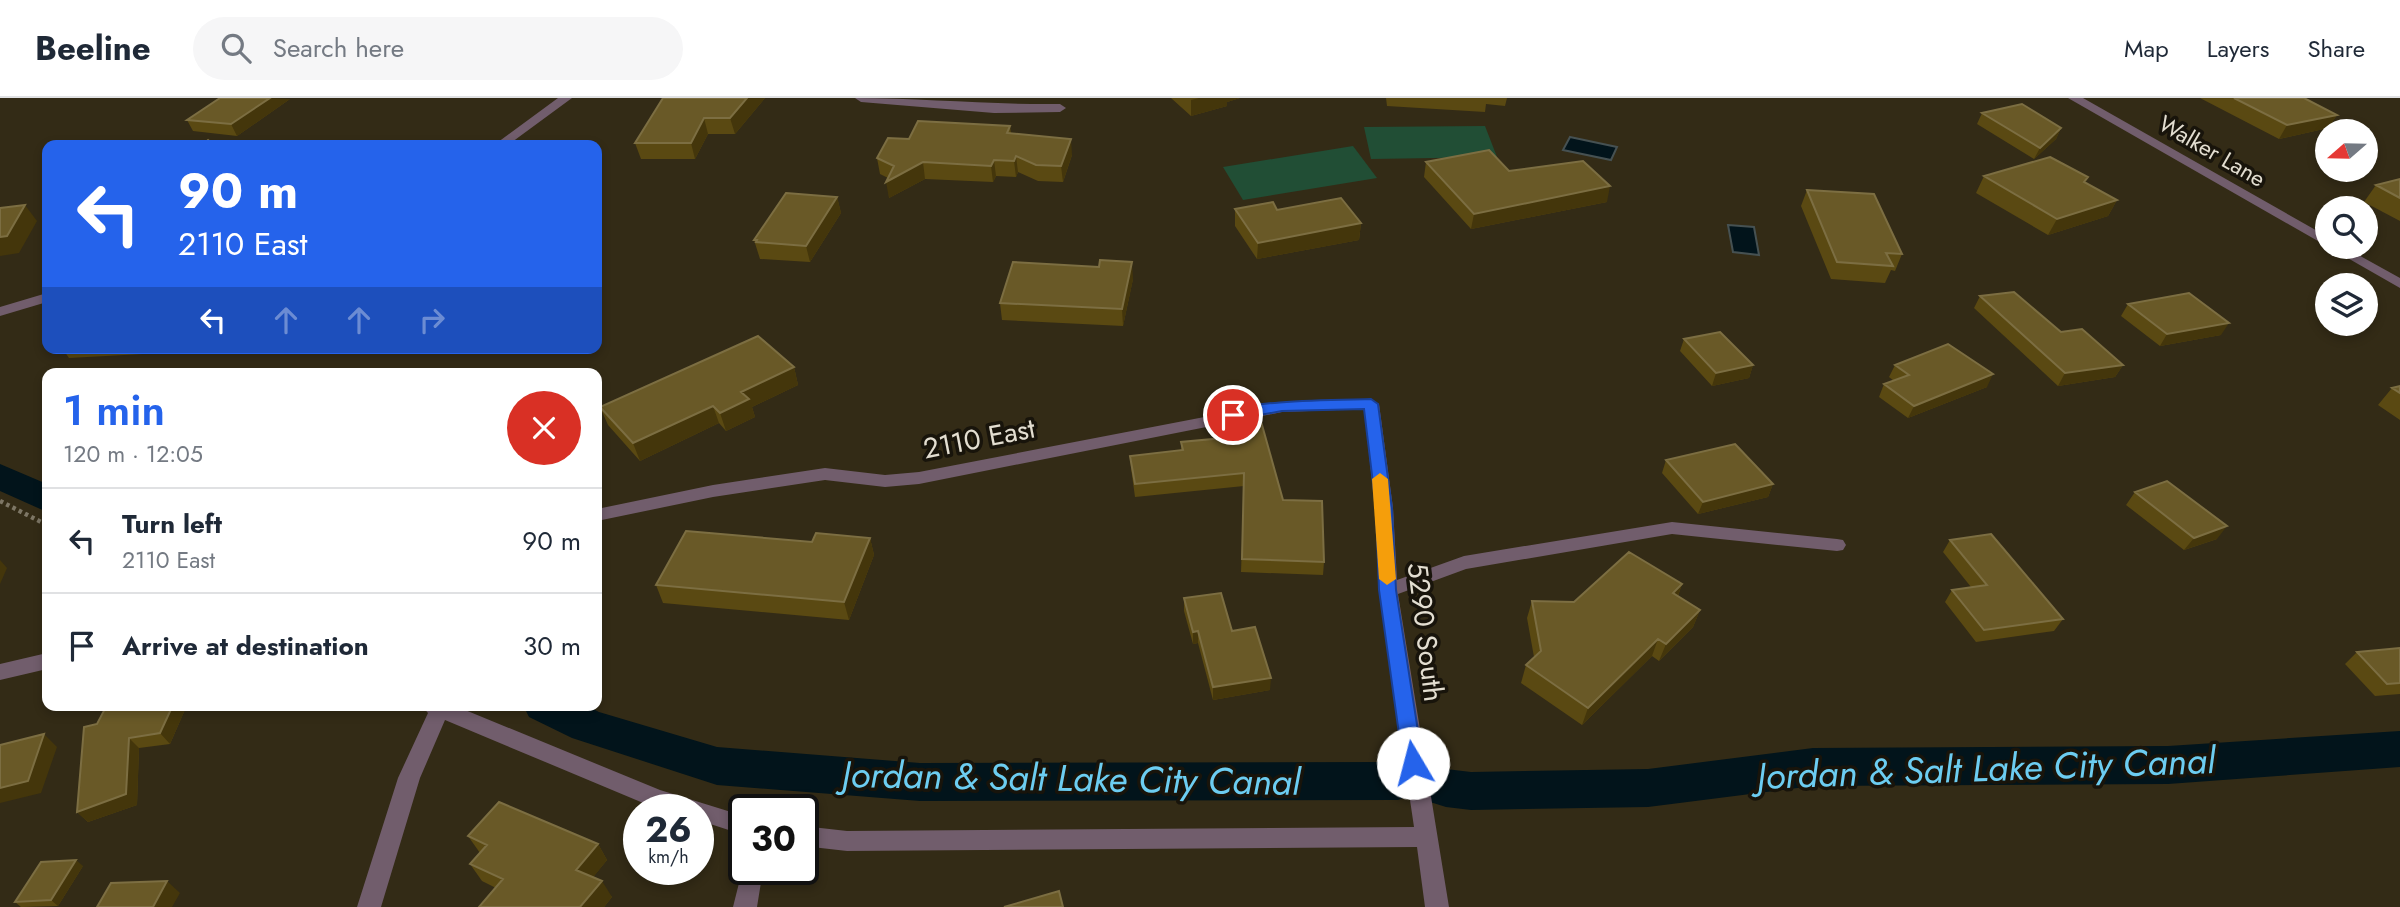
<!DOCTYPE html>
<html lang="en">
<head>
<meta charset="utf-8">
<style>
  :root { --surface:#fff; --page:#f6f6f7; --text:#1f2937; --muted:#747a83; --line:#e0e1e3; --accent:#2563eb }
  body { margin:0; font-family:Jost,sans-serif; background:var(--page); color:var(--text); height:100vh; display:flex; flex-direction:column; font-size:26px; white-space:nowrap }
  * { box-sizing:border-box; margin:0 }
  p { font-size:23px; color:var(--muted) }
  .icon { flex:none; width:38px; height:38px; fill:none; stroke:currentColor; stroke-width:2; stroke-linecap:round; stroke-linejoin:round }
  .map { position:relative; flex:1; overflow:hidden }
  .side { position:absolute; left:42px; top:270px; width:560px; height:343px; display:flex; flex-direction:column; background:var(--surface); border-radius:14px; box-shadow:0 4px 10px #0003 }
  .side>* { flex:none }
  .guide { position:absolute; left:42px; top:42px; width:560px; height:214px; border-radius:14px; box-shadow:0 4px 10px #0003; background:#2563eb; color:#fff; overflow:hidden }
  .needle { width:46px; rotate:250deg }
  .tools { position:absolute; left:2315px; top:21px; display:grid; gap:14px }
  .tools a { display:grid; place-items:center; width:63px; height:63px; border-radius:50%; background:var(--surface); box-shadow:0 4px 10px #0003; font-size:35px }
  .speed { position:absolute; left:623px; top:696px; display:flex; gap:14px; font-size:35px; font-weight:700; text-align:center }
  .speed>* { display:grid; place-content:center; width:91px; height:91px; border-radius:50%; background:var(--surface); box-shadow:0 4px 10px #0003; line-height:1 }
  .speed small { font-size:18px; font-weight:400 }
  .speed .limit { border:4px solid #111; border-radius:10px; background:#fff; color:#111 }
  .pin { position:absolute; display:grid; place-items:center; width:60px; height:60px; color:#fff; margin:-30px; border:4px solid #fff; border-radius:50%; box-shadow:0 2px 7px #0007 }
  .me { position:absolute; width:77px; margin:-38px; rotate:352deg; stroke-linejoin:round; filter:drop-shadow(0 0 5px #0008) }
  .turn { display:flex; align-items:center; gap:24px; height:147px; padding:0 21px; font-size:32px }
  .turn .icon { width:91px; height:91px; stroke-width:2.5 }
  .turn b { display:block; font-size:49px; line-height:60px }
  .lanes { display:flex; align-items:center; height:66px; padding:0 21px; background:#0003; justify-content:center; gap:35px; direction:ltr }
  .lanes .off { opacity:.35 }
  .round { display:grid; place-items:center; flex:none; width:74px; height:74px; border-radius:37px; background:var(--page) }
  .head { display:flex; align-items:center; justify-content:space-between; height:119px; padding:0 21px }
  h1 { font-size:42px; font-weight:600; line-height:52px; color:var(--accent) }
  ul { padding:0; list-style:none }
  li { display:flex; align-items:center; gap:21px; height:105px; padding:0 21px; border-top:2px solid var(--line) }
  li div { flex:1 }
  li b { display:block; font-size:26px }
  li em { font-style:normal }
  header { display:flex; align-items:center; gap:42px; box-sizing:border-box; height:98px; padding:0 35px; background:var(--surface); border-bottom:2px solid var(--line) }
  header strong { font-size:33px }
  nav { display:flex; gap:38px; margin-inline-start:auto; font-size:24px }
  .search { width:490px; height:63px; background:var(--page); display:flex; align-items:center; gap:18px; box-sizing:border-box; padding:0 24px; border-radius:38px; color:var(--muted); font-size:26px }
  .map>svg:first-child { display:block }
</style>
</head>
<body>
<header>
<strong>Beeline</strong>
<div class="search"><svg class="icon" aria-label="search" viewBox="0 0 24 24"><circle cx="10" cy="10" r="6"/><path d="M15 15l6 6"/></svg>Search here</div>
<nav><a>Map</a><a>Layers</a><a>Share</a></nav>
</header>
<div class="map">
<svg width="2400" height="809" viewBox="0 0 2400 809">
  <rect width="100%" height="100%" fill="#332b16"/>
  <path fill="#214e35" d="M1485,28L1497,59L1371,61L1364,29Z
    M1353,48L1377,80L1243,102L1223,69Z"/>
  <path fill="#02141b" stroke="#465152" stroke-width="2" d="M1570,39L1617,49L1611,62L1563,52Z
    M1728,127L1754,129L1759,157L1733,154Z"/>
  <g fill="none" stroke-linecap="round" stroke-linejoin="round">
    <path fill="#02141b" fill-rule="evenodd" d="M0,366L47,386V414L0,393Z
      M523,607H585L599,614L717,649L920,665L1398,664L1414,670L1420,683L1414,696L1398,702L920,703L717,687L572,640L529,619Z
      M2400,633V669L2168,686L1813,688L1648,709L1471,712L1446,709L1430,704L1424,690L1430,676L1446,671L1471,674L1648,671L1813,650L2168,648Z"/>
    <path stroke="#7d7665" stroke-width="4.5" stroke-dasharray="3.5 3.5" stroke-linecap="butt" d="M0,403L47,427"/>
    <path fill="#715d6c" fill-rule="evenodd" d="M558,0H572L508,47H494Z
      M855,0C924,0 991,7 1060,6L1066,10L1060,14L994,15L861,4Z
      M2068,0H2083L2328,139V149H2344L2400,180V190Z
      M47,195V204L0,218V209Z
      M1371,301L1379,306L1393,410L1397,482L1464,458L1672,424L1837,441L1843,442L1846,447L1843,452L1837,453L1672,436L1466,471L1398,496L1449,809H1425L1417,749L847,753L803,748V728L847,733L1414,729L1379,492L1375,410L1364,311L1282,314L919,386L885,389L825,382L713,399L597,423V411L713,387L825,370L885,377L919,374L1282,304Z
      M47,555V571L0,582V566Z
      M421,607H453L660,692L744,718V737L698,722V712H666L648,707L445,622L420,680L381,809H357L398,680L428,615Z
      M744,765V772H763L757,809H733Z"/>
  </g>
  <path fill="#5a4912" d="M663,0H765L735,36H708L695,61H641L635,45Z
    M1171,0H1240L1227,4V8L1191,18Z
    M1386,0H1507L1505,8L1486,6L1485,14L1387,8Z
    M2200,0H2304L2337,17L2328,30L2279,41Z
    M290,1L237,38L193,33L187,22Z
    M1982,15L2061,30L2056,41L2034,61L1977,26Z
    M1010,28L1011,36L1072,57L1063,84L1038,83L1018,74L1016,79L996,78L993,84L925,81L889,100L888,80L880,76L877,60L909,41Z
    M1426,64L1509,73L1607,104L1471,131L1424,79Z
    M1984,78L2088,79L2085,85L2117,102L2108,118L2048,137L1976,95Z
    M2400,81V123L2364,104L2376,87Z
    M1807,92L1902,156L1895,173L1891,172L1885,185L1831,181L1801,108Z
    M837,99L841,115L810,164L760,161L754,142Z
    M1235,111L1277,112L1361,125L1359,142L1257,161L1235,128Z
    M1133,181L1123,228L1002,222L1000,205Z
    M1980,198L2061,234L2123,267L2115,279L2058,288L1974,210Z
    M2128,206L2221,237L2160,248L2121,218Z
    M1684,241L1753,267L1749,280L1712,288L1680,253Z
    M62,250H218L217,252L69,260Z
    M1895,267L1987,289L1908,320L1879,299L1884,286L1894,283L1889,279Z
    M794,269L798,287L752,309L755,319L726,333L719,325L640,363L608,327L600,309Z
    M2400,288V322L2378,307L2392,290Z
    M1245,338L1283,402L1324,464L1323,477L1241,474L1244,388L1135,399L1131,370L1130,358L1181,353V344Z
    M1666,362L1773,386L1768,399L1698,416L1662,375Z
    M2135,394L2217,441L2184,452L2126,407Z
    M870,440L874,457L849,522L663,505L656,487L812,444Z
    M1950,442L2063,521L2054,533L1976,544L1945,504L1952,492L1971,489L1943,454Z
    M1682,486L1678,498L1700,512L1693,529L1659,563L1652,558L1582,627L1521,585L1526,567L1534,559L1527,520L1532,503L1574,504Z
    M1184,500L1232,533L1270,592L1213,602L1198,545L1193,546L1184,513Z
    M2400,550V596L2375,598L2345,566L2357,554Z
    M187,607L170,646L139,650L137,707L88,724L77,714L84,629Z
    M468,738L598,746L607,762L593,779L612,799L604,809H479L496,790L482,783L470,766L480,755Z
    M83,768L58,808L21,809L15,804Z"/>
  <path fill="#44360b" d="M270,0L290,1L237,38L231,26Z
    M747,0H765L735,36L730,20Z
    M1199,0H1240L1227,4V8L1191,18V2Z
    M2337,17L2328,30L2279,41L2287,27Z
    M704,20L708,36L695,61L691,45Z
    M2061,30L2056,41L2034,61L2040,50Z
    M1071,41L1072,57L1063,84L1061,68Z
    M1016,58L1018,74L1016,79L1014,63Z
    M994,62L996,78L993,84L991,68Z
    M923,64L925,81L889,100L886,84Z
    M1610,88L1607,104L1471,131L1474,116Z
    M837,99L841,115L810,164L806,148Z
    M2117,102L2108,118L2048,137L2057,121Z
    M25,107L37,123L19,155L0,158V139Z
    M1361,125L1359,142L1257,161L1258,145Z
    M1132,164L1133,181L1123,228L1122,211Z
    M2229,225L2221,237L2160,248L2167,236Z
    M1753,267L1749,280L1712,288L1716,275Z
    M2123,267L2115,279L2058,288L2065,275Z
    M794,269L798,287L752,309L755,319L726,333L720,315L741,294Z
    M1993,276L1987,289L1908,320L1914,308Z
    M713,308L719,325L640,363L633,345Z
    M1773,386L1768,399L1698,416L1703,404Z
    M2227,428L2217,441L2184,452L2194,440Z
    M870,440L874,457L849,522L844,504Z
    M0,462L7,470L0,486Z
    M1682,486L1676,503L1673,495Z
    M1700,512L1693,529L1659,563L1666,546Z
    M1198,533V545L1193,546V534Z
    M1658,541L1652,558L1582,627L1588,610Z
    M1271,580L1270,592L1213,602V589Z
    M173,607H187L170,646L160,635Z
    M44,636L57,649L41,695L0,705V690Z
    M129,640L139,650L137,707L88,724L77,714Z
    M598,746L607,762L586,788L576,772Z
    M76,762L83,768L58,808L51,802Z
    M167,783L180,795L172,809H153Z
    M602,783L612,799L604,809H580Z"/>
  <path fill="#695927" stroke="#7c6e42" stroke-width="2" d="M220,0H270L231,26L187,22Z
    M663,0H747L730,20H704L691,45H635Z
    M2234,0H2304L2337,17L2287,27Z
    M2022,6L2061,30L2040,50L1982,15Z
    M918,23L1010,28L1007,35L1071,41L1061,68L1036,67L1016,58L1014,63L994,62L991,68L923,64L886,84L894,68L877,60L888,40L909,41Z
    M208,42L213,47H202Z
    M1489,52L1509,73L1583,63L1610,88L1474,116L1426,64Z
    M2050,59L2088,79L2084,84L2117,102L2057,121L1984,78Z
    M2400,81V100L2376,87Z
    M1807,92L1874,96L1902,156L1886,155L1893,168L1837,164Z
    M786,95L837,99L806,148L756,144L757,142H754Z
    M1341,100L1361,125L1258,145L1235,111L1273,104L1277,112Z
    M25,107L7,138L0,139V110Z
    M1100,162L1132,164L1122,211L1000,205L1013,164L1099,169Z
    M2014,194L2061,234L2082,231L2123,267L2065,275L1980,198Z
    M2189,195L2229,225L2167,236L2128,206Z
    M1720,234L1753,267L1716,275L1684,241Z
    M758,238L794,269L741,294L749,301L720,315L713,308L633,345L600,309Z
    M1948,246L1993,276L1914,308L1884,286L1909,277L1895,267Z
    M555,272V275H541Z
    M2400,288V295L2392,290Z
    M1257,309L1283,402L1322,403L1324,464L1242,461L1244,375L1135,386L1130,358L1183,352L1181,344L1245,338L1246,312Z
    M1735,346L1773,386L1703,404L1666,362Z
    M2167,383L2227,428L2194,440L2135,394Z
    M686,433L812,444L816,435L870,440L844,504L656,487Z
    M1991,436L2063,521L1984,532L1952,492L1987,487L1950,442Z
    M1629,454L1682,486L1673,495L1700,512L1666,546L1658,541L1588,610L1526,567L1541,553L1532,503L1574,504Z
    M1221,495L1232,533L1255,529L1271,580L1213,589L1198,533L1193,534L1184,500Z
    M2400,550V585L2387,586L2357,554Z
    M107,607H173L160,635L129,640L126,696L77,714L84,629L97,626Z
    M44,636L28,683L0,690V647Z
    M499,704L598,746L576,772L602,783L580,809H479L503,781L470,766L487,747L468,738Z
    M76,762L51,802L15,804L41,764Z
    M167,783L153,809H97L111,785Z
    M1059,793L1063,809H1004Z"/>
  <path fill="#2563eb" stroke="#184099" stroke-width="2" d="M1371,301L1378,306L1392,410L1396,492L1423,665L1420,671L1413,673L1406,671L1403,665L1379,492L1376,410L1364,311L1282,313L1233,322L1225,317C1241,301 1345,302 1371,301Z"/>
  <path fill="#f59e0b" d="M1380,375L1388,381L1396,481L1387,487L1379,481L1372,381Z"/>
  <g text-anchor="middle" stroke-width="7" stroke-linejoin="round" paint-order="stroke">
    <g font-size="23" fill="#e3ded1" stroke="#18140b">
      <text transform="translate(2212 53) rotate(30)" y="8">Walker Lane</text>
    </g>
    <g font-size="28" fill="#e3ded1" stroke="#18140b">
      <text transform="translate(979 340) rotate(-11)" y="10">2110 East</text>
      <text transform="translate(1426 534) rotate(83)" y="10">5290 South</text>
    </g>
    <g font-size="37" font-style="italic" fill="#6ccdf1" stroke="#18140b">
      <text transform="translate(1986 670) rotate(-2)" y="13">Jordan &amp; Salt Lake City Canal</text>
      <text transform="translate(1071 680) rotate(1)" y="13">Jordan &amp; Salt Lake City Canal</text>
    </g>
  </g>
</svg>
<div class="tools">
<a><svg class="needle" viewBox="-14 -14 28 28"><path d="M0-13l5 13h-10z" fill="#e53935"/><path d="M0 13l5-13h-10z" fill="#747a83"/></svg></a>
<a><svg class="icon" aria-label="search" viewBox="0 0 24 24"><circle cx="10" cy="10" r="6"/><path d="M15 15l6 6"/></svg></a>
<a><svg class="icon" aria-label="layers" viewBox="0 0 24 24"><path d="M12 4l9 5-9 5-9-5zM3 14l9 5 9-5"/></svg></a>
</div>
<div class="speed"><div>26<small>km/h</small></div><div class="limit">30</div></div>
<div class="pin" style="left:1233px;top:317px;background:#d93025"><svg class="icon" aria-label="arrive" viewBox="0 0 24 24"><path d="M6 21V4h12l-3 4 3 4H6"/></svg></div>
<svg class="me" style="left:1413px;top:665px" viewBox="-20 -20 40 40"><circle r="19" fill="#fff"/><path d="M0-13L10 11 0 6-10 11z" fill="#2563eb"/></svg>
<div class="guide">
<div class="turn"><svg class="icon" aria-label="left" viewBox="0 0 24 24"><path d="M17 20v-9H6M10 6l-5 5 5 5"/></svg><div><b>90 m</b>2110 East</div></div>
<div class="lanes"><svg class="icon" aria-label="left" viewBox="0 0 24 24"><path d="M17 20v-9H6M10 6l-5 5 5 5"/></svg><svg class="icon off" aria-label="ahead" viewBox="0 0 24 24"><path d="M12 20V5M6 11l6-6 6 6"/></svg><svg class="icon off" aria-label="ahead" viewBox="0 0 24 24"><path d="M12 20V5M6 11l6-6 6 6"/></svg><svg class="icon off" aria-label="right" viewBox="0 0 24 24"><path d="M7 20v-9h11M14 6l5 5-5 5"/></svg></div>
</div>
<section class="side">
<div class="head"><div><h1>1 min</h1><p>120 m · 12:05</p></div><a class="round" style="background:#d93025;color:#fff"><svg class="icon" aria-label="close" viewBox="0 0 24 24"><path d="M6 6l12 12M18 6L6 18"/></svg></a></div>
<ul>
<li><svg class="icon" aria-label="left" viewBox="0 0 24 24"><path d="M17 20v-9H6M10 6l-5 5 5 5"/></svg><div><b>Turn left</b><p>2110 East</p></div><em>90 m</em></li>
<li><svg class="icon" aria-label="arrive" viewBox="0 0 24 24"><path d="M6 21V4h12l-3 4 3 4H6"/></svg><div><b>Arrive at destination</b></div><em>30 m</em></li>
</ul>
</section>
</div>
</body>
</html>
